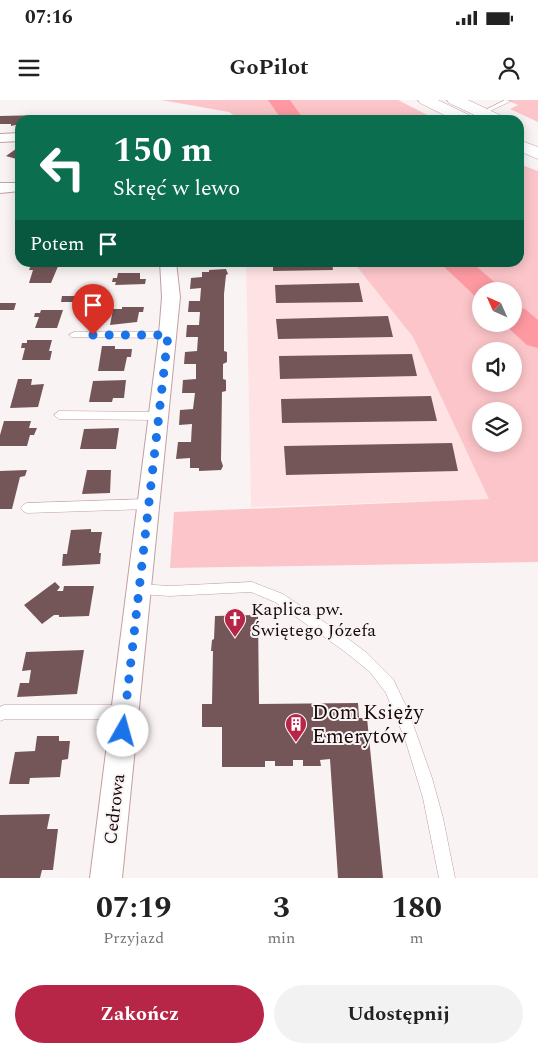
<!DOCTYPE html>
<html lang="pl">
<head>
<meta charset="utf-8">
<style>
  :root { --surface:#fff; --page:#f2f2f2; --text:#222; --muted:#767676; --accent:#b72547 }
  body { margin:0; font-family:Spectral,serif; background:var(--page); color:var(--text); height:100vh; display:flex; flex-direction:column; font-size:19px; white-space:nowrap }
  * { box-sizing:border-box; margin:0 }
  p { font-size:16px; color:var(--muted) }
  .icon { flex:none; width:28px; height:28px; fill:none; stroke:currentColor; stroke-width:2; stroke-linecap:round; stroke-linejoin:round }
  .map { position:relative; height:778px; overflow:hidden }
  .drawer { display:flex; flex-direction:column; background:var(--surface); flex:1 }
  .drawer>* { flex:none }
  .banner { position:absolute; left:15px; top:15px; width:509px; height:152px; border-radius:15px; box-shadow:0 2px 12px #0003; background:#0b6e4f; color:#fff; overflow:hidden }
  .needle { width:32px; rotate:315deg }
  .controls { position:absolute; left:472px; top:182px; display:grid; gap:10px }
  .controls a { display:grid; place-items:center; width:50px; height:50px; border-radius:50%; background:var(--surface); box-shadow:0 2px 12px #0003; font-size:25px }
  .pin { position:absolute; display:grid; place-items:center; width:42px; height:42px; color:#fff; margin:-51px -21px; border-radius:50% 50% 50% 0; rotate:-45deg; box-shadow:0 0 5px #0007 }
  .pin .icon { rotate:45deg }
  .me { position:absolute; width:55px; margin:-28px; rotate:7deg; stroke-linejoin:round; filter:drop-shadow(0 0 4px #0008) }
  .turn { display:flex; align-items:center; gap:18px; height:105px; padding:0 15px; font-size:22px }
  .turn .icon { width:65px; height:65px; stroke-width:2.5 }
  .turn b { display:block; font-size:35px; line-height:42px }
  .then { display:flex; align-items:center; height:48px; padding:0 15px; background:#0003; gap:10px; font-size:19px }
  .eta { display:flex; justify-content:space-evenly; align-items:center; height:85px; text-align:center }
  .eta b { font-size:30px; font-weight:700; line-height:35px }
  .cta { display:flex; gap:10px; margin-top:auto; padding:10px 15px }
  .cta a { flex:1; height:58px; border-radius:30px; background:var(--accent); color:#fff; font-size:20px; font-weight:700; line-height:58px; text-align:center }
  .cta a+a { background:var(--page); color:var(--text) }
  .status { display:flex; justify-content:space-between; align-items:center; height:35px; padding:0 25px; background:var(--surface); direction:ltr }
  .status svg { height:14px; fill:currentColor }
  header { display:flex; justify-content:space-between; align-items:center; height:65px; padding:0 15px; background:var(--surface); font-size:22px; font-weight:700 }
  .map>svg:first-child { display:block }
</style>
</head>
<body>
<div class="status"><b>07:16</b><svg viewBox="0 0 49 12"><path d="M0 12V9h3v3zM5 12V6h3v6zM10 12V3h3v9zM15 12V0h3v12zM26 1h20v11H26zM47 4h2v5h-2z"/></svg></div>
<header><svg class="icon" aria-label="menu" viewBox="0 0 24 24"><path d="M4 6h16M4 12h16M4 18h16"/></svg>GoPilot<svg class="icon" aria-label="person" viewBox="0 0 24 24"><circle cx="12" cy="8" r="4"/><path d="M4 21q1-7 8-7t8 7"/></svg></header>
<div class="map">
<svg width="538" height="778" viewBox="0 0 538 778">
  <rect width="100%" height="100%" fill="#faf3f3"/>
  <path fill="#ffe3e4" d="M246,163H354L413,237L490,399L251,407Z"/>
  <path fill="#fcc5c9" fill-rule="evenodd" d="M161,0H398L437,20H241L229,12Z
    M506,0H538V22L510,9L518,5Z
    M519,64L538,71V462L170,468L174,412L489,399L413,237L354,163L519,162ZM481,191H514V224H481ZM514,251V284H481V251ZM514,311V344H481V311Z"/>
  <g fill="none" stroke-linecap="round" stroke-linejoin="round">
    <path fill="#fe99a2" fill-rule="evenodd" d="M268,0H290L304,20H282Z
      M439,162H471L498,185L502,191H481V199L476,197Z
      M514,206L525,209L538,220V248L527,245L504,224H514Z"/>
  </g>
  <path fill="#755658" d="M42,15L40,20H20V24L11,26V24H0V16Z
    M20,46V60L6,56Z
    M96,162H122V163L100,167Z
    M273,162H332L333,170L273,171Z
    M32,163L59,164L51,183H29L33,170H29Z
    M226,169L228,174L226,175L224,194V251L227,252V262L223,264V279L226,280V291L222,292L221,360L223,366L221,370L199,371V368H190V358L176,359L178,342H191L192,324L179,325L180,310L193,309L195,293H182L183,280L196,279V264H184L185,252L197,251L198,237H186L187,225H199L200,212H188L189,201H200L201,188L190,189L191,178L202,177V172H209V170Z
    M118,173H140V179H146L145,184L115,185L116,182H112L113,178H117Z
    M359,183L363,202L276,203L275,185Z
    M77,192H90L88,202H61L62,196H76Z
    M0,203H16L14,210H0Z
    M122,207H144L143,212H139L137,222L110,225L113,209H122Z
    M41,210H63L57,228H35L39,217H34L35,213H40Z
    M388,216L393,237L278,239L276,219Z
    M27,240H52L49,251H52L50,260H22L25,248H21L22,243H27Z
    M102,246H115V249H132L131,257H127L124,271H98Z
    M412,254L417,276L280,279L279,256Z
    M18,279H32L31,285L44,284L38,307L10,308Z
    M126,280L124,298H113L112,302H89L93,281Z
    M431,296L437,321L282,323L281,299Z
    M4,321H31L29,328H37L34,335H30L27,346H0V335Z
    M119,328L116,349H80L84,329Z
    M452,343L458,371L286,375L284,346Z
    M27,370L25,376L20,377L12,409H0V371Z
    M87,370H111L110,393L82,394Z
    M91,429V432H102L99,453H101L100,464L62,466L63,454H67L71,430Z
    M55,482L60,487L57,491H63L64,486H94L89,516L59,517V515H54L42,524L24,505Z
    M258,515L259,604L358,603L359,618H367L383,778H338L330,659L320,660L321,666H303V660H293V666H275V661H265V667H222V627H202V604H212L213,551H211L212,540L214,539L215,516Z
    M84,550L77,594L17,597L20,583H29L31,570L22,571L26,552Z
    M37,636H59V641H70L68,659L62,660L60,677L30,678L29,684H9L15,652L35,651Z
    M50,714L47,729H58L53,770H42L40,778H0V715Z"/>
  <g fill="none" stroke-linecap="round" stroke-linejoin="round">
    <g stroke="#c29fa1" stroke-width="1">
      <path id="service" d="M505,0L511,1L484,14L479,13Z
        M74,232H168L173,235L168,238L71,237L69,235Z
        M59,311L159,312L164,316L159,320L59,319L54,315Z
        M148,399L152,401L154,404L152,407L148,409L27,413L23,411L21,408L23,405L27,403Z
        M252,482L283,494L339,532L367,553L393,579L408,610L432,678L443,718L455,778H439L423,698L405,639L386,593L370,572L344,551L275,502L251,492L169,496L140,494L136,493L134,489L136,485L140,484L169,486Z
        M4,605H125L130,607L132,612L130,617L125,619H5L0,621V607Z"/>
    </g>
    <g stroke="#c29fa1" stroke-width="2">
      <path id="minor" d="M20,33V41L0,42V34Z
        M0,83H20V91L0,93Z
        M160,162H176L180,197L122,778H90L159,235L162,197Z"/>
    </g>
    <g stroke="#c29fa1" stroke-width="1">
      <path id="secondary" d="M418,0H438L473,17L475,20H454L420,3Z
        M447,0H468L504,17L506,20H485L449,3Z
        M519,40L538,47V59L519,51Z"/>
    </g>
    <use href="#service" fill="#fff" fill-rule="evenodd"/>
    <use href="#minor" fill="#fff" fill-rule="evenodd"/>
    <use href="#secondary" fill="#fff" fill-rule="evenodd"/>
  </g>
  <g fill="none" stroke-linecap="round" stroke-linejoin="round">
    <path stroke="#1a73e8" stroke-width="9" stroke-dasharray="0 16.2" d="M93,235H168L123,631"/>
  </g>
  <defs>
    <g id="church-pin" transform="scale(1.125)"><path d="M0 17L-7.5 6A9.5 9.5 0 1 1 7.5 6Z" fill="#b72547" stroke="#faf3f3"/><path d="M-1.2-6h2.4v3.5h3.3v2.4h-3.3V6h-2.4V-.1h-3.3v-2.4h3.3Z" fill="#fff"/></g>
    <g id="building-pin" transform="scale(1.125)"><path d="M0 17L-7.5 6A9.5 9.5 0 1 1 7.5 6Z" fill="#b72547" stroke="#faf3f3"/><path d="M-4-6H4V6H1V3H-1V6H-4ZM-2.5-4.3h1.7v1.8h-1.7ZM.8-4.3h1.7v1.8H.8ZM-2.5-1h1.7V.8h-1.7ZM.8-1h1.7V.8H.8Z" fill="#fff"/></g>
  </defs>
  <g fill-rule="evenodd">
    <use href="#church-pin" x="235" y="519"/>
    <use href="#building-pin" x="296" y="624"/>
  </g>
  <g text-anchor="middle" stroke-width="4" stroke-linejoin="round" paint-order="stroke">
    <g font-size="18" fill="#15090a" stroke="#faf3f3" text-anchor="start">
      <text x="251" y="515">Kaplica pw.<tspan x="251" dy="21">Świętego Józefa</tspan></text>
    </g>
    <g font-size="18" fill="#15090a" stroke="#faf3f3">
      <text transform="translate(114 709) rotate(-83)" y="6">Cedrowa</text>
    </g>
    <g font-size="21" fill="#15090a" stroke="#faf3f3" text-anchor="start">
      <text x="312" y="619">Dom Księży<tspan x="312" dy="24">Emerytów</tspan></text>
    </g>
  </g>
</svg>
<div class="controls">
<a><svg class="needle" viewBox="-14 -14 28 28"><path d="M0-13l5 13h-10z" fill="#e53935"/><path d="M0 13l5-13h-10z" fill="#767676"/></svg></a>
<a><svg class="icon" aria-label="sound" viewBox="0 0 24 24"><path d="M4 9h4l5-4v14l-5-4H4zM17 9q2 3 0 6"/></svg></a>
<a><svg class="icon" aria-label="layers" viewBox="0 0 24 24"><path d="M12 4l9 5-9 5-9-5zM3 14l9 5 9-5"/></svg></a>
</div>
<div class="pin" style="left:93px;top:235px;background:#d93025"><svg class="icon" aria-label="arrive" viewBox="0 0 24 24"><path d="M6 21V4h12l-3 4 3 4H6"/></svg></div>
<svg class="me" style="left:123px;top:631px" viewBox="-20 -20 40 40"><circle r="19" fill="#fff"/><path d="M0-13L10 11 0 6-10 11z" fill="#1a73e8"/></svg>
<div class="banner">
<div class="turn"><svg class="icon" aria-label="left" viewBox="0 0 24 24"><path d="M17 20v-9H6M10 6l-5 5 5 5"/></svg><div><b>150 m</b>Skręć w lewo</div></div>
<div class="then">Potem<svg class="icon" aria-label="arrive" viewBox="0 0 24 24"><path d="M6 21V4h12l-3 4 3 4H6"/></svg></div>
</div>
</div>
<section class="drawer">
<div class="eta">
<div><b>07:19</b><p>Przyjazd</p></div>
<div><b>3</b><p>min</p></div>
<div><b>180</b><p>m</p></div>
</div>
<div class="cta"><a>Zakończ</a><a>Udostępnij</a></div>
</section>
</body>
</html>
